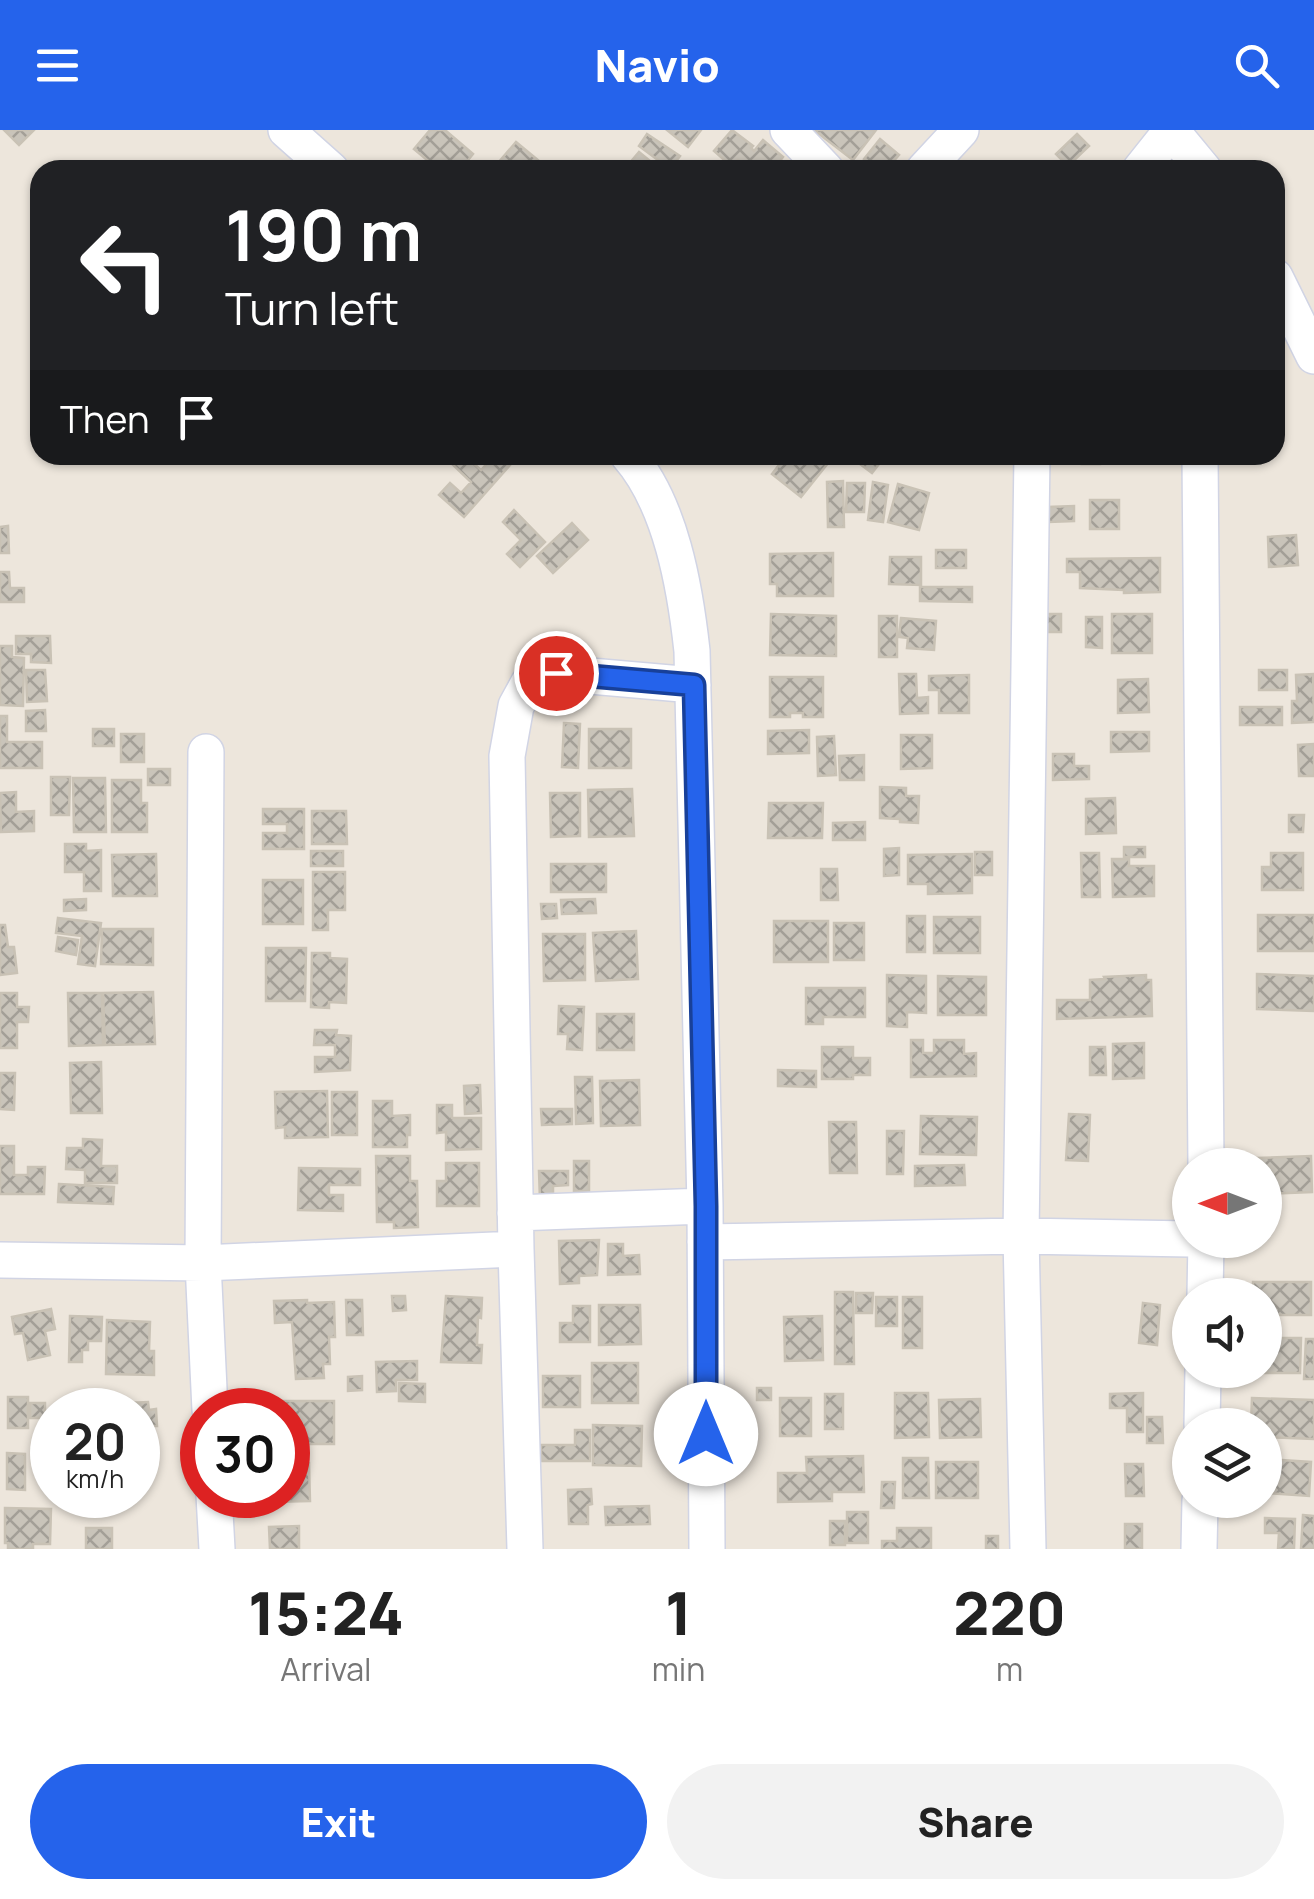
<!DOCTYPE html>
<html lang="en">
<head>
<meta charset="utf-8">
<style>
  :root { --surface:#fff; --page:#f2f2f2; --text:#222; --muted:#767676; --accent:#2563eb }
  body { margin:0; font-family:Manrope,sans-serif; background:var(--page); color:var(--text); height:100vh; display:flex; flex-direction:column; font-size:38px; white-space:nowrap }
  * { box-sizing:border-box; margin:0 }
  p { font-size:32px; color:var(--muted) }
  .icon { flex:none; width:55px; height:55px; fill:none; stroke:currentColor; stroke-width:2; stroke-linecap:round; stroke-linejoin:round }
  .map { position:relative; height:1419px; overflow:hidden }
  .panel { display:flex; flex-direction:column; background:var(--surface); flex:1 }
  .panel>* { flex:none }
  .top-card { position:absolute; left:30px; top:30px; width:1255px; height:305px; border-radius:30px; box-shadow:0 2px 8px #0004; background:#202124; color:#fff; overflow:hidden }
  .needle { width:65px; rotate:270deg }
  .buttons { position:absolute; left:1172px; top:1018px; display:grid; gap:20px }
  .buttons a { display:grid; place-items:center; width:110px; height:110px; border-radius:50%; background:var(--surface); box-shadow:0 2px 8px #0004; font-size:50px }
  .speed { position:absolute; left:30px; top:1258px; display:flex; gap:20px; font-size:50px; font-weight:700; text-align:center }
  .speed>* { display:grid; place-content:center; width:130px; height:130px; border-radius:50%; background:var(--surface); box-shadow:0 2px 8px #0004; line-height:1 }
  .speed small { font-size:25px; font-weight:400 }
  .speed .limit { border:15px solid #d22; background:#fff; color:#111 }
  .pin { position:absolute; display:grid; place-items:center; width:85px; height:85px; color:#fff; margin:-42px; border:5px solid #fff; border-radius:50%; box-shadow:0 2px 10px #0007 }
  .me { position:absolute; width:110px; margin:-55px; rotate:0deg; stroke-linejoin:round; filter:drop-shadow(0 0 8px #0008) }
  .turn { display:flex; align-items:center; gap:35px; height:210px; padding:0 30px; font-size:45px }
  .turn .icon { width:130px; height:130px; stroke-width:2.5 }
  .turn b { display:block; font-size:70px; line-height:85px }
  .then { display:flex; align-items:center; height:95px; padding:0 30px; background:#0003; gap:20px; font-size:38px }
  .eta { display:flex; justify-content:space-evenly; align-items:center; height:170px; text-align:center }
  .eta b { font-size:60px; font-weight:800; line-height:70px }
  .action { display:flex; gap:20px; margin-top:auto; padding:20px 30px }
  .action a { flex:1; height:115px; border-radius:60px; background:var(--accent); color:#fff; font-size:40px; font-weight:800; line-height:115px; text-align:center }
  .action a+a { background:var(--page); color:var(--text) }
  header { display:flex; justify-content:space-between; align-items:center; height:130px; padding:0 30px; background:var(--accent); color:#fff; font-size:45px; font-weight:800 }
  .map>svg:first-child { display:block }
</style>
</head>
<body>
<header><svg class="icon" aria-label="menu" viewBox="0 0 24 24"><path d="M4 6h16M4 12h16M4 18h16"/></svg>Navio<svg class="icon" aria-label="search" viewBox="0 0 24 24"><circle cx="10" cy="10" r="6"/><path d="M15 15l6 6"/></svg></header>
<div class="map">
<svg width="1314" height="1419" viewBox="0 0 1314 1419">
  <defs>
    <pattern id="building-cross-hatch" width="8" height="8" patternUnits="userSpaceOnUse" patternTransform="scale(2.5)"><rect width="8" height="8" fill="#c9c4ba"/><path d="M0 0l8 8M0 8l8-8" fill="none" stroke="#a39f97"/></pattern>
  </defs>
  <rect width="100%" height="100%" fill="#ede6dc"/>
  <path fill="url(#building-cross-hatch)" stroke="#c9c2b5" stroke-width="2.5" d="M4,0H34L19,15Z
    M430,0H445L473,24L460,40H439L414,19Z
    M667,0H701L688,17Z
    M732,0L753,16L751,18L754,21L763,10L783,27L773,40H739L744,35L738,30L732,37L714,21Z
    M814,0H876L853,30Z
    M647,4L680,26L670,39L639,16Z
    M1077,4L1089,16L1068,36L1056,24Z
    M880,9L899,25L886,40H878L864,29Z
    M516,12L544,35L539,40H492Z
    M639,22L661,40H634L628,35Z
    M460,325H464L481,340L495,325H500L510,335L464,387L439,365L450,353L461,363L471,352L452,334Z
    M775,325H821L829,332L801,367L772,344L782,331Z
    M861,325H886L872,343L856,331Z
    M1083,325H1100V334H1082Z
    M843,351L844,397H828L827,352Z
    M873,352L888,355L883,392L868,390Z
    M847,353H865L864,382H846Z
    M898,354L929,363L919,400L888,392Z
    M1090,370H1119V399H1090Z
    M1074,376V391L1049,392L1048,377Z
    M514,380L545,412L520,437L507,424L521,410L503,392Z
    M572,393L588,410L553,443L537,426Z
    M8,396L9,423H0V397Z
    M1296,405L1298,435L1269,437L1268,407Z
    M936,420H966V438H936Z
    M833,423V466H777V454H770V424Z
    M890,427H921V455L889,454Z
    M1160,428V462L1124,463V460L1080,458V442H1067V429Z
    M0,442H9L10,458H24V472H0Z
    M920,457H972V472L920,471Z
    M771,484L836,486V526L770,525Z
    M1045,484H1061V502H1045Z
    M1112,484H1152V523H1112Z
    M879,486H897V527H879Z
    M1086,487H1102V518L1086,517Z
    M901,488L936,491L934,520L907,518L908,508L899,507Z
    M16,506H50L51,533L31,532V524H16Z
    M0,516H12V527L24,528L23,576L0,575Z
    M26,540H45L47,571L27,572Z
    M1259,540H1287V560H1259Z
    M899,544H916L917,568L928,567V583L900,584Z
    M1313,544L1314,592L1292,593V571H1297L1296,545Z
    M969,545V583H939V560H929V546Z
    M770,547H823V587H803V583H790V587H770Z
    M1148,549L1149,582L1118,583V550Z
    M1240,577H1282V595H1240Z
    M45,580L46,601H26V581Z
    M0,586H7V612H42V638H0Z
    M564,593L580,594L578,638L562,637Z
    M93,599H114V616H93Z
    M589,599H631V638H589Z
    M809,600V623L768,624V601Z
    M1111,602H1149V621L1111,622Z
    M121,604H144V632H121Z
    M901,605H932V638L901,639Z
    M834,606L836,645L818,646L817,607Z
    M1314,614V646H1299L1298,615Z
    M1053,624H1074V636H1089V649L1053,650Z
    M864,625V650H840L839,626Z
    M148,639H170V655H148Z
    M51,647H70L69,685H51Z
    M73,648H105L106,702H74Z
    M112,650H141V673H147V702H112Z
    M880,657L906,658V666H919L918,693L900,692V689L880,688Z
    M632,659L634,706L589,707L588,660Z
    M16,662V682L34,681V701L1,702L0,663Z
    M550,663H580V706L551,707Z
    M1115,668L1116,703L1086,704V669Z
    M769,673H823L822,708H768Z
    M263,679H304V719H263V703H287V694H263Z
    M312,681H346L347,714H312Z
    M1289,685H1304L1303,702H1289Z
    M865,692V710H833V693Z
    M65,714H86V721L101,720V761H84V742H65Z
    M1124,717H1145V727H1124Z
    M899,718V745L884,746V719Z
    M311,721H343V736H311Z
    M975,722H992V745H975Z
    M1081,723H1099L1100,767H1082Z
    M1271,723H1303V760H1262V737H1271Z
    M156,724L157,766H113L112,725Z
    M972,724V763L928,764V754H908V725Z
    M1112,729H1129V736H1154V766L1113,767Z
    M551,734H606V762H551Z
    M821,739H837L838,770H821Z
    M313,742H345V780H328V800H313Z
    M263,750H303V794H263Z
    M86,769V780L64,781V770Z
    M595,769L596,783L562,784L561,770Z
    M541,774H556L557,788L542,789Z
    M1258,785H1314V821H1258Z
    M907,786H925V822H907Z
    M934,787H980V823H934Z
    M58,788L101,793L95,836L78,834L82,806L56,803Z
    M774,791H828V832H774Z
    M834,793H864V830H834Z
    M0,795H5L8,817H14L17,843L0,845Z
    M102,799H153V835L101,834Z
    M636,801L638,849L596,851L593,803Z
    M543,804H585V850L544,851Z
    M58,807L78,810L76,825L56,821Z
    M266,818H306L305,871H266Z
    M312,823H330V828L347,829L346,873L329,872V878L311,877Z
    M1257,844L1314,846V881L1257,879Z
    M887,845L926,846V883L907,882V897L887,896Z
    M1146,845V850H1151L1152,886L1057,889V870H1090V850L1105,849L1104,847Z
    M938,846L986,847V885H938Z
    M806,858H865V887H823V894H806Z
    M153,862L155,914L105,915L103,863Z
    M0,863H17V877H29L28,892H17V918H0Z
    M68,863H102L103,915L69,916Z
    M559,876L584,877L582,920L567,919L568,904H558Z
    M597,884H634V920H597Z
    M315,900H337L336,905L351,906L350,940L315,942V927H335V915H314Z
    M911,910H923V923H934V910H964V924L976,923V946L911,947Z
    M1144,913V948L1113,949V914Z
    M822,917H853V928H870V945H853V949H822Z
    M1090,917H1105L1106,945H1090Z
    M101,932L102,983H71L70,933Z
    M778,940L816,941V957L778,956Z
    M0,943H15L14,980L0,979Z
    M575,947H592L593,993L576,994Z
    M639,950L640,995L601,996L600,951Z
    M480,955L481,983L465,984L464,956Z
    M327,961L328,1007L285,1008V997L276,998L275,962Z
    M332,962H357V1005H332Z
    M373,971H392V986L410,985V1005H407V1017H373Z
    M437,975H452V988H481V1019L446,1020V1002L437,1003Z
    M541,979H572V994L542,995Z
    M1069,984L1090,985L1088,1031L1066,1030Z
    M921,986L977,987L976,1025L920,1024Z
    M829,992H856L857,1043H830Z
    M887,1001H904L903,1044H887Z
    M83,1009L102,1010L101,1036H117V1053H85V1040L66,1039L67,1018H83Z
    M0,1016H14V1045H28V1037H45L44,1064H0Z
    M376,1026H410V1051H417L418,1097L394,1098V1092H377Z
    M1311,1026L1312,1062L1265,1064V1035H1257V1028Z
    M574,1031H589V1061H574Z
    M446,1033H479V1076H437V1051H446Z
    M964,1035L965,1055L915,1056V1036Z
    M299,1038L360,1039V1055H329V1065H343V1081L298,1080Z
    M539,1041H568V1055L553,1056V1070H540Z
    M59,1054L114,1057L113,1074L58,1072Z
    M599,1110L597,1145L579,1146V1153L560,1154L559,1111Z
    M608,1114H623V1126L639,1125L640,1144L608,1145Z
    M1253,1152H1311V1185H1265V1165H1253Z
    M835,1162H853L854,1234H835Z
    M856,1163H873L872,1183H856Z
    M392,1166H405L406,1180L393,1181Z
    M446,1166L482,1168L481,1188L478,1187L477,1215H482L481,1233L441,1232Z
    M876,1167H897V1196H876Z
    M903,1167H922V1218H903Z
    M307,1170V1173L334,1172L335,1207H329L330,1234H323L324,1248L296,1249L292,1192L275,1193L274,1171Z
    M346,1170H362L363,1205H347Z
    M1143,1173L1160,1175L1157,1215L1139,1213Z
    M599,1175H640L641,1214L599,1215Z
    M573,1176H590V1212H560V1193H573Z
    M51,1179L55,1199L45,1201L50,1225L28,1230L23,1203L15,1204L12,1187Z
    M70,1186L102,1187L101,1211H88V1220H82V1232H69Z
    M822,1186L823,1230L785,1231L784,1187Z
    M107,1190L150,1192L149,1221H154V1245L106,1244Z
    M1265,1208H1301L1300,1243H1257V1240H1265Z
    M1306,1209H1314V1249H1304Z
    M417,1231V1250H396V1261L377,1262L376,1232Z
    M592,1233H638V1273H592Z
    M362,1246V1260L348,1261V1247Z
    M543,1246H580V1277H543Z
    M399,1253L425,1254V1272L399,1271Z
    M757,1258H771V1270H757Z
    M895,1263H928L929,1307L895,1308Z
    M1143,1263V1302H1127V1278H1110V1264Z
    M825,1264H843V1299H825Z
    M8,1267H28V1298H8Z
    M780,1268H811V1306H780Z
    M1252,1268L1314,1270V1309L1265,1307V1295H1251Z
    M980,1269L981,1307L940,1308L939,1270Z
    M269,1271H334V1314H288V1280H269Z
    M148,1272L149,1280L156,1279L157,1296H149V1309H138V1280H81V1275Z
    M30,1273H45V1288H30Z
    M1147,1287H1162L1163,1313H1147Z
    M593,1295L642,1296L641,1336L593,1335Z
    M575,1300H590V1331H541V1315H575Z
    M7,1323L25,1324V1360L7,1359Z
    M863,1326L864,1362H832V1371L778,1372V1343H807L806,1327Z
    M903,1328H928L929,1368H903Z
    M1267,1329L1311,1332L1309,1366L1265,1363Z
    M936,1332H978V1368H936Z
    M288,1333H309L310,1371L270,1372V1365H288Z
    M1125,1334H1143L1144,1366H1126Z
    M882,1352H895L894,1378H881Z
    M591,1359L592,1374L588,1375V1394H569L568,1360Z
    M649,1376L650,1394L606,1395L605,1377Z
    M5,1378L51,1379L50,1414H33V1419H8V1413H5Z
    M847,1382H868V1413H847Z
    M1303,1385L1314,1386V1419H1301Z
    M1265,1388L1295,1389L1294,1419H1278L1279,1403H1265Z
    M830,1391H845V1415H830Z
    M1125,1394H1142V1419H1125Z
    M299,1396V1419H270L269,1397Z
    M86,1398H112V1419H86Z
    M897,1398H931V1419H882V1411H897Z
    M986,1406H998V1419H986Z"/>
  <g fill="none" stroke-linecap="round" stroke-linejoin="round">
    <g stroke="#d1d4e4" stroke-width="38">
      <path id="minor" d="M286,0L331,40
        M788,0L826,40
        M1171,0L1204,40
        M924,40L961,0
        M1140,40L1171,1
        M1275,147L1314,226
        M628,325C671,374 685,457 692,521L705,1076L707,1419
        M1200,325L1206,1035
        M206,622L203,1133L210,1280
        M515,1083L705,1076
        M705,1112L1021,1106L1190,1109
        M0,1130L203,1133L516,1119
        M1205,1165L1206,1110
        M1202,1295L1203,1240
        M214,1365L217,1419
        M525,1419L516,1119L507,626L516,576L528,554L556,543L693,555
        M1028,1419L1021,1106L1032,325
        M1199,1419L1200,1370"/>
    </g>
    <use href="#minor" stroke="#fff" stroke-width="35"/>
  </g>
  <g fill="none" stroke-linecap="round" stroke-linejoin="round">
    <g stroke="#184099" stroke-width="25">
      <path id="route" d="M556,543L694,555L706,1076V1304"/>
    </g>
    <use href="#route" stroke="#2563eb" stroke-width="18"/>
  </g>
</svg>
<div class="buttons">
<a><svg class="needle" viewBox="-14 -14 28 28"><path d="M0-13l5 13h-10z" fill="#e53935"/><path d="M0 13l5-13h-10z" fill="#767676"/></svg></a>
<a><svg class="icon" aria-label="sound" viewBox="0 0 24 24"><path d="M4 9h4l5-4v14l-5-4H4zM17 9q2 3 0 6"/></svg></a>
<a><svg class="icon" aria-label="layers" viewBox="0 0 24 24"><path d="M12 4l9 5-9 5-9-5zM3 14l9 5 9-5"/></svg></a>
</div>
<div class="speed"><div>20<small>km/h</small></div><div class="limit">30</div></div>
<div class="pin" style="left:556px;top:543px;background:#d93025"><svg class="icon" aria-label="arrive" viewBox="0 0 24 24"><path d="M6 21V4h12l-3 4 3 4H6"/></svg></div>
<svg class="me" style="left:706px;top:1304px" viewBox="-20 -20 40 40"><circle r="19" fill="#fff"/><path d="M0-13L10 11 0 6-10 11z" fill="#2563eb"/></svg>
<div class="top-card">
<div class="turn"><svg class="icon" aria-label="left" viewBox="0 0 24 24"><path d="M17 20v-9H6M10 6l-5 5 5 5"/></svg><div><b>190 m</b>Turn left</div></div>
<div class="then">Then<svg class="icon" aria-label="arrive" viewBox="0 0 24 24"><path d="M6 21V4h12l-3 4 3 4H6"/></svg></div>
</div>
</div>
<section class="panel">
<div class="eta">
<div><b>15:24</b><p>Arrival</p></div>
<div><b>1</b><p>min</p></div>
<div><b>220</b><p>m</p></div>
</div>
<div class="action"><a>Exit</a><a>Share</a></div>
</section>
</body>
</html>
